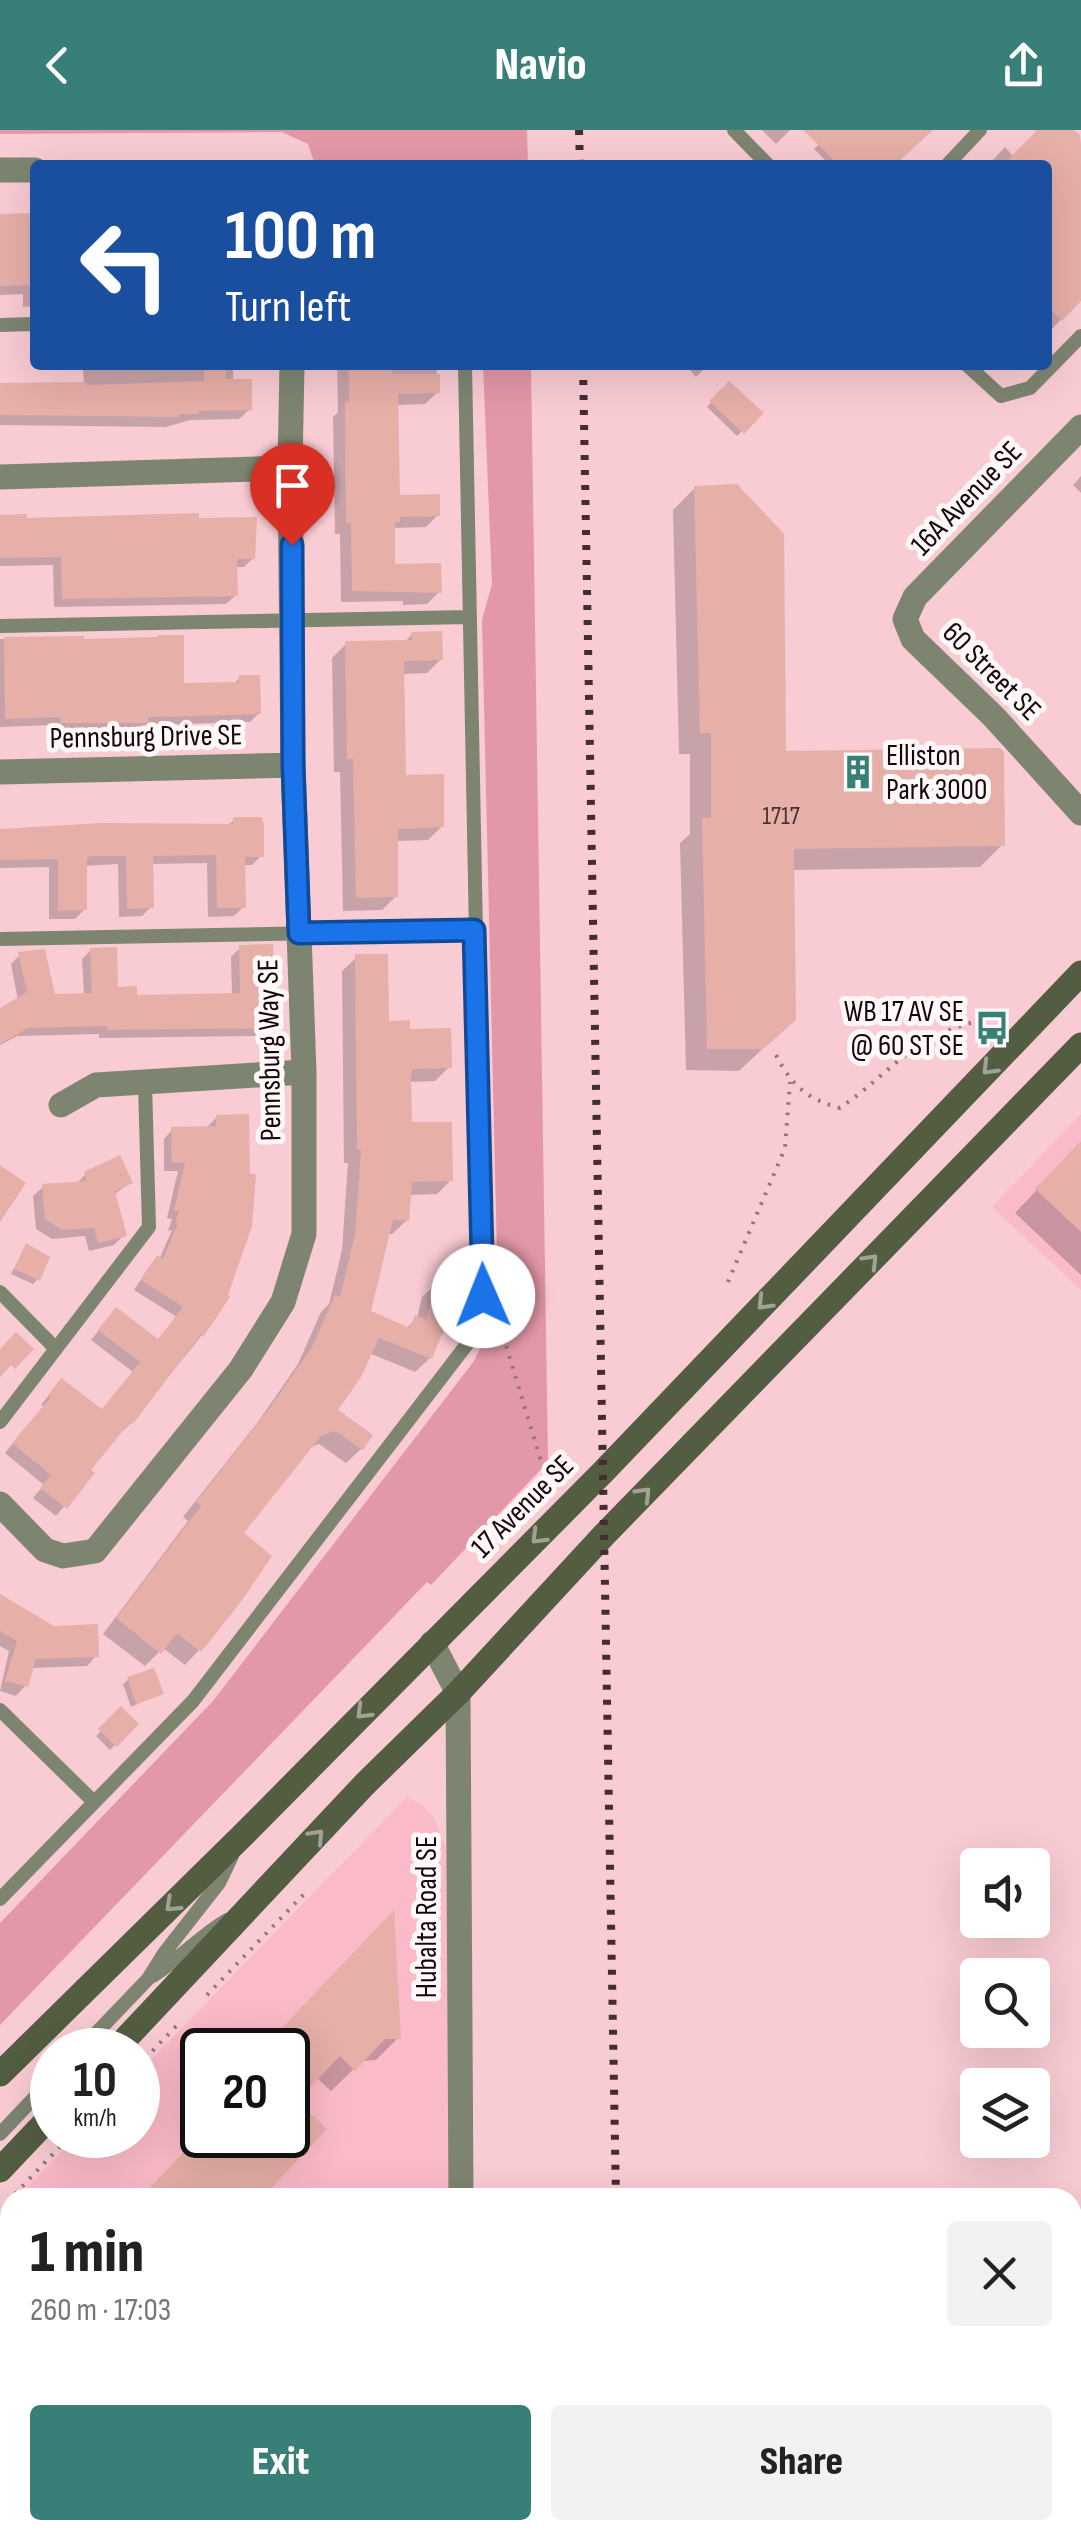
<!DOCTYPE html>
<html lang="en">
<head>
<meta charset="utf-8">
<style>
  :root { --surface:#fff; --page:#f2f2f2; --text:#222; --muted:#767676; --accent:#387f77 }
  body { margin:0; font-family:"Sofia Sans Condensed",sans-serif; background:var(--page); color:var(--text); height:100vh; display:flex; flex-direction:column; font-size:38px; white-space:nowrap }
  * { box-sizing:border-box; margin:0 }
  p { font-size:32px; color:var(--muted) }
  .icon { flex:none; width:55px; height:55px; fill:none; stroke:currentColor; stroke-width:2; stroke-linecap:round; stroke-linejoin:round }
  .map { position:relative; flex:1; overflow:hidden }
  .side { position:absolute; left:0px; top:2058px; width:1082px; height:352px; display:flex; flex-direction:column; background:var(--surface); border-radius:30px 30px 0 0; box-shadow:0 10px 40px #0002 }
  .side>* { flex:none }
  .top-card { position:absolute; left:30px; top:30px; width:1022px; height:210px; border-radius:10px; box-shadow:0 10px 40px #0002; background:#1a4fa0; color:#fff; overflow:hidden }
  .controls { position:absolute; left:960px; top:1718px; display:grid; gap:20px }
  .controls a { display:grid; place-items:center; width:90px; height:90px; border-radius:10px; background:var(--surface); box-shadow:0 10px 40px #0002; font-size:50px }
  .speed { position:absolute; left:30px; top:1898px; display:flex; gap:20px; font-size:50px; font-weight:700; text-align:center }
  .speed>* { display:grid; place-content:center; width:130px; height:130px; border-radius:50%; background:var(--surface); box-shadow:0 10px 40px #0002; line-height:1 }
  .speed small { font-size:25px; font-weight:400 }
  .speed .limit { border:5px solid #111; border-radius:15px; background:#fff; color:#111 }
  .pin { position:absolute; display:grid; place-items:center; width:85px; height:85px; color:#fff; margin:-102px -42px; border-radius:50% 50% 50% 0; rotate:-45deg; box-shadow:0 0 10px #0007 }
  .pin .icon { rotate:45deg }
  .me { position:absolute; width:110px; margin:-55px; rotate:359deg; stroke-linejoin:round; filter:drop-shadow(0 0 8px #0008) }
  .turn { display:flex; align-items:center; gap:35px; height:210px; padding:0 30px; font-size:45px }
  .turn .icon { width:130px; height:130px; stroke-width:2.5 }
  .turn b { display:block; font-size:70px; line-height:85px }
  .round { display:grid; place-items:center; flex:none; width:105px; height:105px; border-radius:10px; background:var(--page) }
  .overview { display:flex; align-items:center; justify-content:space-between; height:170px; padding:0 30px }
  h1 { font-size:60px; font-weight:800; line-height:75px }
  .cta { display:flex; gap:20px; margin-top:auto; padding:20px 30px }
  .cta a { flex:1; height:115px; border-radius:10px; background:var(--accent); color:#fff; font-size:40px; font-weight:800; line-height:115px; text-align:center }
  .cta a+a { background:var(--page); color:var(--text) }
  header { display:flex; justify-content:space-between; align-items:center; height:130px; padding:0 30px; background:var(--accent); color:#fff; font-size:45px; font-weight:800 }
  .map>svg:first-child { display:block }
</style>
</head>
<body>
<header><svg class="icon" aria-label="back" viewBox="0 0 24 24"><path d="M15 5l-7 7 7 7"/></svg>Navio<svg class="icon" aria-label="share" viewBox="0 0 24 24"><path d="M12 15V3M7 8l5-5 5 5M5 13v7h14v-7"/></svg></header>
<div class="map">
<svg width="1081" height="2408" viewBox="0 0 1081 2408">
  <rect width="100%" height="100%" fill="#f9cbd3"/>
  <path fill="#fbbac7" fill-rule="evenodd" d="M1081,984V1160L992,1077Z
    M407,1667L422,1675L435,1689L458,1751L461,2067L17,2068L78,2005H138V1943ZM202,1920H288V2005H202Z
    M10,2075V2400H465V2408H0V2085Z
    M1081,2142V2408H902V2400H1072V2150Z"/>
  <path fill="#e398a8" d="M0,0H527L528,35H315L308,14L282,2L0,4Z
    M483,235H531L548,1332L431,1455L427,1452L0,1895V1793L213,1571L474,1231L489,1200L498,1166L482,490L492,454Z"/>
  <path fill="#0003" d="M762,0H790L776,14Z
    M834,0H930L892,35H830L814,19Z
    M1068,0L1081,19V153L1068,181L1048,204V35H988L1005,17L1014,27Z
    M35,85V176L23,177V164L0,165V87Z
    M83,235H233V252L250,279L239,289L190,290L166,297L0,295V256L84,255Z
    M337,235H436L438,262L425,274L395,275L397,368L438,385L426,397L392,398L393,437L439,462L427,474L403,475V471L341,472L340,404H335L333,287L338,282Z
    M685,235H708L696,247Z
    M729,254L760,283L737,306L707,277Z
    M1081,346V363L1073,355Z
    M695,358L784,624L1002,715L980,737L791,740L770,912L739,941L686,940L680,713L690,704V624H679L673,380Z
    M0,388L25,391L253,428L244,437H235L236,465L226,474L54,477L53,435L0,436Z
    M412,504L441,529L427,543L401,544L403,648L442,696L428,710L395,711L396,766L382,780L343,781L340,642H334L332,528L346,514L404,513Z
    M81,508L182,556L232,555L240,548L259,583L250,592L143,595L137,601H52V595L0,597V509Z
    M234,690L261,726L252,735H242L243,777L234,786L208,787L207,733L151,734V777L142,786L119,787L118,734L84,736L85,779L75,789H49V737L0,738V701L227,696Z
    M240,818L271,844L263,852L264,896L255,906L99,908V904L17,906L0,915V881L18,870L11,834L20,825L53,866L84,865L82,829L91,820L116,859L135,867L232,865L231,827Z
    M357,827L387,894L408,901L449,937L435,951L409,952L410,995L451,1050L437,1064L409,1065L407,1090L392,1104H387L368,1182L405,1199L417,1189L422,1167L437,1153L430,1228L415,1242L369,1223L335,1281L370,1306L361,1319L346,1333L319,1314L308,1318L240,1404L268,1426L199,1520L185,1535L163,1518L145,1536L103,1504L188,1391L183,1387L258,1292L298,1234L321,1182L329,1174L342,1120L348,1033H344L342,841Z
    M217,987L227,1168L202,1205L131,1293L123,1301L120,1299L88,1341L92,1344L56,1386L33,1368L44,1355L5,1323L44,1276L41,1275L53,1260L101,1282L133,1242L91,1210L108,1189L157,1212L177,1187L134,1160L149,1137L159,1130L172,1100L168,1101L172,1089L167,1088L178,1041H164V1009L172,1000L208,996Z
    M1081,1013V1145L1015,1083Z
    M85,1045L130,1052L114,1065L124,1105L114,1115L89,1121L85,1106L52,1109L36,1099L33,1066L43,1057L76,1054Z
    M26,1116L38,1149L33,1154L11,1144Z
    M0,1467L96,1526L87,1536L31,1538L25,1556L16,1566L0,1561L9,1521L0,1516Z
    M128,1550L161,1563L131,1577L123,1554Z
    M121,1580L136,1594L110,1620L96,1606Z
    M398,1908L376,1930L362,1931L331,1961L316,1947L294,1971L324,2000L142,2068L202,2004L288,2005V1920H263Z
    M223,2400H270L262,2408H231Z"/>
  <path fill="#e6afa8" d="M803,0H933L895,35H839Z
    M1037,0H1074L1080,5L1081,15V171L1062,191L1048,177V35H1003Z
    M35,83V155L0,156V84Z
    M204,235H226V249H252V280L199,281V284H179V287L0,285V253L86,252V255L204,251Z
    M349,235H392V244H440V263L398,264L400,365L440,364V386L400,387V392H395V434L441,433L442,463L352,461L351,393H346L345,272H349Z
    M729,251L764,283L744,304L709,271Z
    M737,354L784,404L786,621L1000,618L1004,622L1005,716L794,719L796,890L763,919H707L702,688H711V603H700L694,356Z
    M199,383V388L257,387L255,429H237L238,466L62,469L61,427L0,428V385L27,384V388Z
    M442,501L443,530L404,531L406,645L444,644V697L398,699V767L356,768L353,629H347L345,511L412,510L411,502Z
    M158,505H184V553L239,552V545H260L261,584L148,587V593H60V587L5,589L4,507L84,506V509L158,507Z
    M233,687H261L264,694V727H245L246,778H217L216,725L153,726L154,778L127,779L126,726H90L87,728V780L58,781V729L0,730V699L101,693L233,694Z
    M273,814L274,845H265L267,898L107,900V896L28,898L0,914V878L27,862L18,822L45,819L55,864L92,863L90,818L117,817L118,857L137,856V865L240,863L239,815Z
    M355,824H388L389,891L410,890V899L451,898L452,938L412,939L411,947L412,992H452L453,1051L412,1052L409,1091L393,1090L371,1181L410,1198L415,1185L426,1190L436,1150L454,1154L443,1202L432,1229L379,1208L361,1247L338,1280L373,1305L363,1320L335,1301L321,1306L244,1403L272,1426L240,1473L201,1522L177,1503L161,1524L116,1488L201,1376L196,1372L272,1275L312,1217L335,1165L340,1167L355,1104L361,1020H357Z
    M249,984L250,1044H256L252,1096L228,1165L230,1167L204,1206L201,1204L133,1294L130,1292L91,1340L95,1343L67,1379L40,1358L51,1345L12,1313L51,1267L48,1265L61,1248L102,1279L140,1232L98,1200L116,1177L158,1209L183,1177L141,1150L157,1125L163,1129L178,1093L175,1094L179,1081L174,1080L185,1033H172L171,997L216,996V985Z
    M1081,1011V1102L1035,1059Z
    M120,1025L133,1053L115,1061L127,1106L98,1113L94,1098L62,1100L45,1089L42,1054L87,1051L84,1042Z
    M0,1035L26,1053L0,1092Z
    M26,1113L50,1127L40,1151L14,1139Z
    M16,1202L34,1219L15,1239L11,1235L0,1247V1219Z
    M0,1464L54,1496L98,1494L99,1527L36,1529L28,1557L5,1551L17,1511L0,1501Z
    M154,1538L164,1564L136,1574L127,1547Z
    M121,1576L139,1594L117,1617L98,1599Z
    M394,1780L401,1909H385L355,1941L340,1926L297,1971L327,1999L262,2068H140L200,2005H288V1920H261Z"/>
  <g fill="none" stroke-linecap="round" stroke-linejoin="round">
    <path stroke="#94737a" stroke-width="4" stroke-dasharray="2.5 8" stroke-linecap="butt" d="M776,925C792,956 807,969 840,978C896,939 909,907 982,890
      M728,1152L785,1018L790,952
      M497,1186L545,1344
      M207,1865L308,1760
      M138,1936L181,1891
      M15,2064L71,2005"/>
    <path stroke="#7d8571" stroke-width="14" d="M734,0L768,35
      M947,35L980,0
      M0,195L35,194
      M967,235L1001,266L1030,258L1081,206
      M0,496L469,487
      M0,809L474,800
      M0,1162L56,1219
      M0,1292L149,1097L145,954
      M0,1580L94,1672
      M0,1769L193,1571L471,1209L483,1166L465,235
      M153,1846C179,1829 200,1806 227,1790
      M80,1920L148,1849L165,1822L219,1753L232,1726
      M0,2004L52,1949"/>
    <path stroke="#7d8571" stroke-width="25" d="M0,40H35
      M1081,297L915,467L905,489L913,509L994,587L1081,683
      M0,347L290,338
      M0,642L293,635
      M61,975L96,955L304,942
      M0,1374L45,1420L63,1426L95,1421L241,1239L283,1172L304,1104V942L293,635L290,338L292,235
      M432,1513L458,1563L461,2068
      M465,2400V2408"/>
    <path stroke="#525d41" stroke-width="25" d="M115,1920L365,1654L458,1563L604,1405L1081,915
      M0,1944L241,1707L603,1342L1081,843
      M0,2040L52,1985"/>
    <path stroke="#442d32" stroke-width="8" stroke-dasharray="5 10" stroke-linecap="butt" d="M579,0L580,35
      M583,235L616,2068
      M622,2400V2408"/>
  </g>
  <defs><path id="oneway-chevron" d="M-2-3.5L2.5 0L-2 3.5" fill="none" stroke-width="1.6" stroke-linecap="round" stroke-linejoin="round" transform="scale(2.5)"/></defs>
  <g stroke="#9fa394">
    <use href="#oneway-chevron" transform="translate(989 938) rotate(134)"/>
    <use href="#oneway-chevron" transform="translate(871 1131) rotate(-46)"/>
    <use href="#oneway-chevron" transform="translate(764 1173) rotate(134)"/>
    <use href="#oneway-chevron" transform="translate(644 1364) rotate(-46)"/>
    <use href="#oneway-chevron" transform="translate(538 1407) rotate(135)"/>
    <use href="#oneway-chevron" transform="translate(363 1582) rotate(135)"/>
    <use href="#oneway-chevron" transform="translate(317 1706) rotate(-47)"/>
    <use href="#oneway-chevron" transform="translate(172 1775) rotate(137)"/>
  </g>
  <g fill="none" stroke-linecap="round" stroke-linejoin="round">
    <g stroke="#114b97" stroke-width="25">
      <path id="route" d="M292,415L293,635L299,803L474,800L483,1166"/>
    </g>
    <use href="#route" stroke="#1a73e8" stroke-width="18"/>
  </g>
  <defs>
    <g id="building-bare" transform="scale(2.7)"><path d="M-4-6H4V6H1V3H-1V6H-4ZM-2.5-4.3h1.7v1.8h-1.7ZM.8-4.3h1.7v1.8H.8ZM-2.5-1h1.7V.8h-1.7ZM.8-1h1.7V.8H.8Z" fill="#387f77" stroke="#fef8f9" stroke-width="2.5" paint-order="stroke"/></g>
    <g id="bus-bare" transform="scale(2.7)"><path d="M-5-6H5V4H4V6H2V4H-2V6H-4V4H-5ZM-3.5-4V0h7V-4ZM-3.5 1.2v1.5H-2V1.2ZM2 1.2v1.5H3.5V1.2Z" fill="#387f77" stroke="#fef8f9" stroke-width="2.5" paint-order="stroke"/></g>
  </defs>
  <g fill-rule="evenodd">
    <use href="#building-bare" x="858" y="642"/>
    <use href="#bus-bare" x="992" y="898"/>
  </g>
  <g text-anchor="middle" stroke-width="10" stroke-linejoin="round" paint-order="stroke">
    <g font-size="25" fill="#4b3032">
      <text x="781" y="694">1717</text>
    </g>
    <g font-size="30" fill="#17060a" stroke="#fef8f9">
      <text transform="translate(966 368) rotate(-46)" y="10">16A Avenue SE</text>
      <text transform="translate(992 541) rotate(45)" y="10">60 Street SE</text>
      <text transform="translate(146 606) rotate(-1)" y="10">Pennsburg Drive SE</text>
      <text transform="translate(269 920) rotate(-91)" y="10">Pennsburg Way SE</text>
      <text transform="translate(522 1376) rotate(-45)" y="10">17 Avenue SE</text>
      <text transform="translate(426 1787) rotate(-90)" y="10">Hubalta Road SE</text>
    </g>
    <g font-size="30" fill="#17060a" stroke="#fef8f9" text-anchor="start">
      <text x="886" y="635">Elliston<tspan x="886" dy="34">Park 3000</tspan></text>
      <text x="964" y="891" text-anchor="end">WB 17 AV SE<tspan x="964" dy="34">@ 60 ST SE</tspan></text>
    </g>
  </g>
</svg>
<div class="controls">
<a><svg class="icon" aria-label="sound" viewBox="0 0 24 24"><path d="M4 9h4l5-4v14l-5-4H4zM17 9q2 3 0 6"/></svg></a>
<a><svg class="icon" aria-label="search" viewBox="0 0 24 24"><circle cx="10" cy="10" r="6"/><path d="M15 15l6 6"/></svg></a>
<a><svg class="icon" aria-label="layers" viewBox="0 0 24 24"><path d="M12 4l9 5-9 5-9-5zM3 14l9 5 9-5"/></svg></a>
</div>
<div class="speed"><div>10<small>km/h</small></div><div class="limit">20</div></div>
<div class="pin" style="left:292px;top:415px;background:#d93025"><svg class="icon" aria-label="arrive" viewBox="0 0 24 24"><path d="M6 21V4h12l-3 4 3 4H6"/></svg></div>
<svg class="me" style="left:483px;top:1166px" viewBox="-20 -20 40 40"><circle r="19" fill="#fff"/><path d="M0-13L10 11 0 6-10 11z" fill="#1a73e8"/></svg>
<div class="top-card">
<div class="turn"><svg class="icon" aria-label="left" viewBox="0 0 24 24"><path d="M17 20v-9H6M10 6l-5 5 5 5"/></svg><div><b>100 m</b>Turn left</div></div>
</div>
<section class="side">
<div class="overview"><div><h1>1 min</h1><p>260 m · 17:03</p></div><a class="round"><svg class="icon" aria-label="close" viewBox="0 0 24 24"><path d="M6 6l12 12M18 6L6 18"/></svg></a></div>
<div class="cta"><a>Exit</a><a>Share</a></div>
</section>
</div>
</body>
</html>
